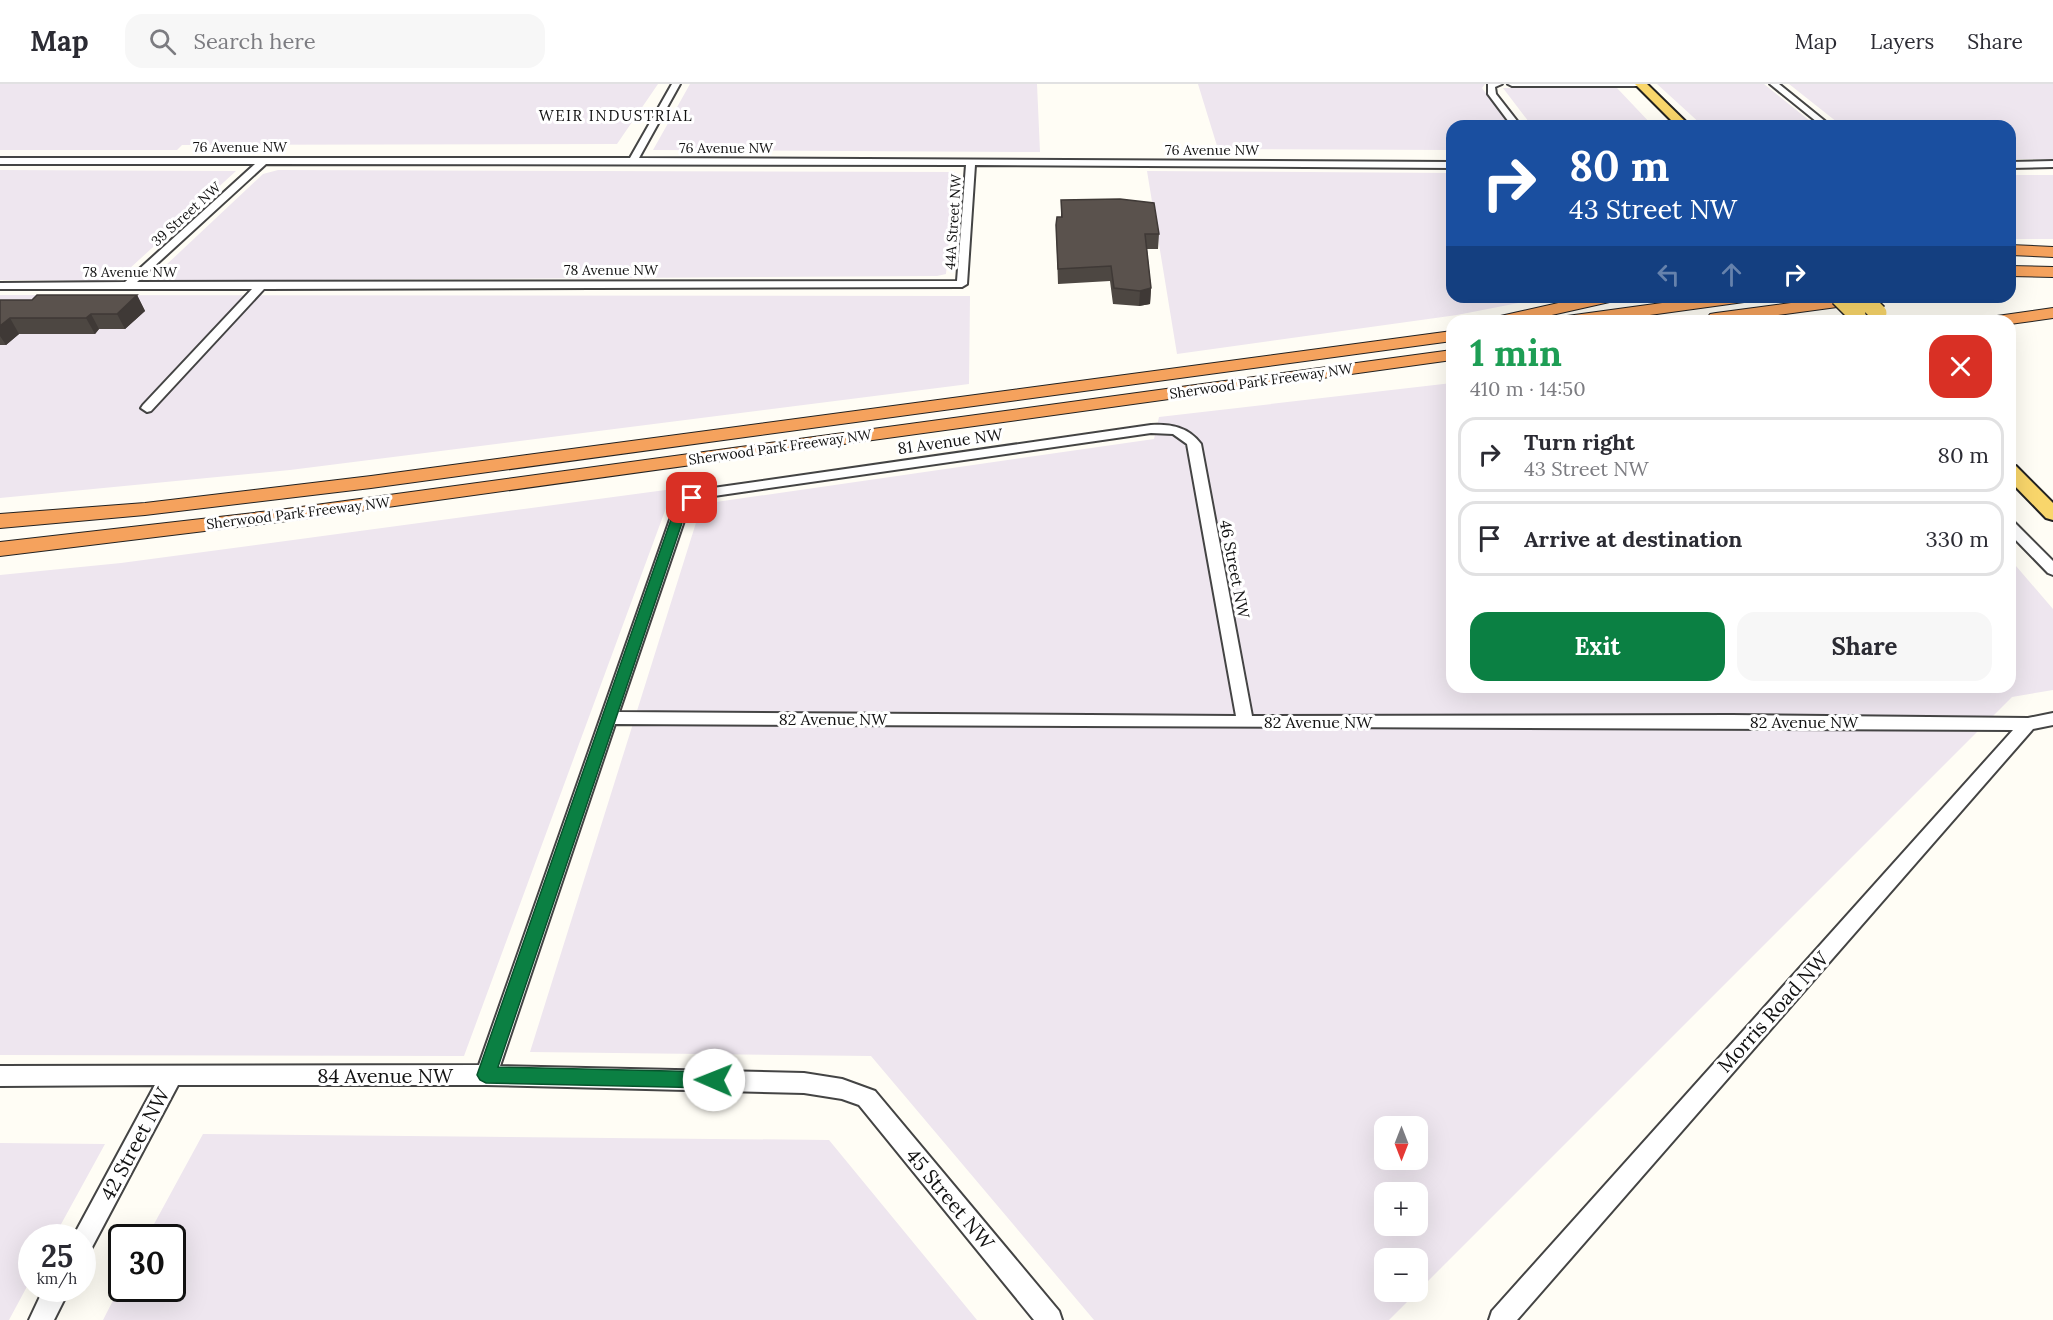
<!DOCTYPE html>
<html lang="en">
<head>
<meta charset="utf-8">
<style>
  :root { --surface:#fff; --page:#f7f7f7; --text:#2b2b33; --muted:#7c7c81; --line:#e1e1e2; --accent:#0b8043 }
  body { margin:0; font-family:Lora,serif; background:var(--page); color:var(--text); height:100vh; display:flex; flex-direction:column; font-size:22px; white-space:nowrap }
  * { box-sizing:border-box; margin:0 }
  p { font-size:20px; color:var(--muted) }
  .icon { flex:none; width:33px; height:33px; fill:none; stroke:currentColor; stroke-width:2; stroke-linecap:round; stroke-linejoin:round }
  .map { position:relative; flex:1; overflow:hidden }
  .side { position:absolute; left:1446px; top:231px; width:570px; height:378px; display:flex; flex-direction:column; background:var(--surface); border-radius:18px; box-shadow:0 6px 24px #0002 }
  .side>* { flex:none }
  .banner { position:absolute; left:1446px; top:36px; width:570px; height:183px; border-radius:18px; box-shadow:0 6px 24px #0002; background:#1a4fa0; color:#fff; overflow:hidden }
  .needle { width:39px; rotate:180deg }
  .controls { position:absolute; left:1374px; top:1032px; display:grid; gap:12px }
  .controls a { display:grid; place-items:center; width:54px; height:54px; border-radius:12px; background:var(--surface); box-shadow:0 6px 24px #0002; font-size:30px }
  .speed { position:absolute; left:18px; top:1140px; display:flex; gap:12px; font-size:30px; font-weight:700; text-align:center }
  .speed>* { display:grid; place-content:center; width:78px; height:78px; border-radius:50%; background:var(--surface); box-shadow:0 6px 24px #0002; line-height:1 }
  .speed small { font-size:15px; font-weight:400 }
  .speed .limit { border:3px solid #111; border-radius:9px; background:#fff; color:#111 }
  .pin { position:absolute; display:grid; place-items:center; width:51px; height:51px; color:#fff; margin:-26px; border-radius:12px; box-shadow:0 3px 9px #0006 }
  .me { position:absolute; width:66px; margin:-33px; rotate:271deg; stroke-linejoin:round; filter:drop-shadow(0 0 4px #0008) }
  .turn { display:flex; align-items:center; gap:21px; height:126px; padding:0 24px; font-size:27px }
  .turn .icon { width:78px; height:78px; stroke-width:2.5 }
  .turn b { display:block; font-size:42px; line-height:51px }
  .lanes { display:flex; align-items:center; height:57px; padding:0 24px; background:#0003; justify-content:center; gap:30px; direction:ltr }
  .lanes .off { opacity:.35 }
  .round { display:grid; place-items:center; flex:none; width:63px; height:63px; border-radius:18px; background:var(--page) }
  .head { display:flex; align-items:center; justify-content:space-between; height:102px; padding:0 24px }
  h1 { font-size:36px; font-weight:700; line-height:45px; color:#1e9e55 }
  .button { display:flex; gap:12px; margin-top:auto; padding:12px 24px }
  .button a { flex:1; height:69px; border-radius:18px; background:var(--accent); color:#fff; font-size:24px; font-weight:700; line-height:69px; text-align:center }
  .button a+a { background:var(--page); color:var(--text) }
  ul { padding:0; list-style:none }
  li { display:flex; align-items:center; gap:18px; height:75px; margin:0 12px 9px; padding:0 12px; border:3px solid var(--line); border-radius:18px }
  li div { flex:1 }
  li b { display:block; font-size:22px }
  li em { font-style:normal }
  header { display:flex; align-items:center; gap:36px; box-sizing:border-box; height:84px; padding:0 30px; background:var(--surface); border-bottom:2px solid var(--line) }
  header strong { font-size:28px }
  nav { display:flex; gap:33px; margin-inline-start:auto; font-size:21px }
  .search { width:420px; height:54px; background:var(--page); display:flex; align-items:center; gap:15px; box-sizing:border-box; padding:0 21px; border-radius:18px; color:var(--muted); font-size:22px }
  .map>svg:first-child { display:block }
</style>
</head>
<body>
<header>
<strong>Map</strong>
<div class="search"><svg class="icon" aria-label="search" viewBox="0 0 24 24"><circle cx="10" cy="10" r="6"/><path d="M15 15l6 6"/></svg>Search here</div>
<nav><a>Map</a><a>Layers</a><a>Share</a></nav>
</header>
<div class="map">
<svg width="2053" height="1236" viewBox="0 0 2053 1236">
  <rect width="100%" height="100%" fill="#fffdf5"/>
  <path fill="#eee6ef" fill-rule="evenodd" d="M0,0H658L617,60L182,61L177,66H0Z
    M690,0H1037L1040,68L653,66Z
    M1198,0H1485L1482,4L1510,42H1452V66L1218,65Z
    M1657,0H1764L1816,42H1703Z
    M1789,0H2053V75H2010V42H1842Z
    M1503,4H1617L1653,42H1532Z
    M0,86L236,87L116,197L0,196Z
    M278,86L955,88L946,190L937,192L149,197L263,90Z
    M1147,87L1452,89V213H1549L1457,231L1177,270Z
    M2010,91H2053V155H2010Z
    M0,211L970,212L969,300L290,386L0,414Z
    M1452,299V603H2010V475L2053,525V606L2012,613L1418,1207V1174H1384V1208H1417L1389,1236H1094L871,972L530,968L700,426L709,419L1154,355L1159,333ZM1384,1042H1418V1076H1384ZM1384,1108H1418V1142H1384Z
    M673,405L464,972L0,971V491L121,479Z
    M203,1050L829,1056L977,1236H103L121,1201L122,1204H172V1154L147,1153Z
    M0,1059L105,1060L54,1153L32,1154L31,1195L9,1236H0Z"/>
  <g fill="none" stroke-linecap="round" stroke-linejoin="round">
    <g stroke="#444" stroke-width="4">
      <path id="minor" d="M672,0H680L639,74L1452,78V84L975,81L967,200L962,203L264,205L151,327L147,328L141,324L143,321L252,205H0V199L125,198L255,80H0V74H630ZM266,80L966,81L957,197L137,198Z
        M1488,0H1502L1495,3L1496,10L1521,42H1512L1488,10Z
        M1508,0H1645L1641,2H1512Z
        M1770,0H1779L1831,42H1822Z
        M2053,77V83L2010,84V78Z
        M1151,341C1171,340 1188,343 1201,360L1252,632L1732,631L2028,634L2053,629V641L2033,645L1517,1236H1489L1492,1227L2013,646L615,640L500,982L804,989L842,995L875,1007L1059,1227L1062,1236H1034L859,1021L842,1015L804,1009L486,1001H178L90,1167L82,1171V1154H72L74,1151L155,1001L0,1002V982L479,981L673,427L687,411L713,404ZM1151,349L1173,350L1187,360L1236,632L619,628L687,428L697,417L714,412Z
        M2010,438L2015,439L2053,477V491L2048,489L2010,450Z
        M44,1204H70L54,1236H29Z"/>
    </g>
    <g stroke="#222" stroke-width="4">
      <path id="major" d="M1635,0H1647L1690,42H1677Z
        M2010,381L2016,382L2053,419V436L2046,434L2010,397Z"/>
    </g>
    <g stroke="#222" stroke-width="2">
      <path id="highway" d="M2010,161L2053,163V173L2010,171Z
        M2010,182L2053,183V193L2010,192Z
        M1585,213H1617L1614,217L1525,237H1493L1496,233Z
        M1706,213H1753L1750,217L1744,218L1606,237H1558L1561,233L1567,232Z
        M1835,213H1883L1880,217L1874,218L1733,237H1709L1707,234L1710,230L1716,229Z
        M2053,224V234L2010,240V237H1988L1991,233L1997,232Z
        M1452,247V257L371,404L145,431L0,444V430L145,419L371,392Z
        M1452,266V276L279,438L0,472V458L279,426Z"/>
    </g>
    <use href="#minor" fill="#fff" fill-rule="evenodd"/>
    <use href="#major" fill="#f9d66b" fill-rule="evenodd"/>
    <use href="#highway" fill="#f5a25d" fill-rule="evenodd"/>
    <g stroke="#222" stroke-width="20" stroke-linecap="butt">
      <path id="major-bridge" d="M1839,213L1857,231
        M1862,213L1878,229"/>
    </g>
    <use href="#major-bridge" stroke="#f9d66b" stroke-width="17"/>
  </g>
  <path fill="#4d4742" d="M1061,116L1159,150L1158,165H1147L1151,204L1150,220L1139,222L1113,220L1110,197L1058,200L1056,141L1061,133Z
    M137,211L145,227L125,245H99L95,250H19L6,261H0V216H32Z"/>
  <path fill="#3f3936" d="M1151,204L1150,220L1139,222L1140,207Z
    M137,211L145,227L125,245L117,230Z
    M91,230L99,245L95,250L86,234Z
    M10,234L19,250L6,261L0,252V242Z"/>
  <path fill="#5a524d" stroke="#3f3936" stroke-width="1.5" d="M1120,115L1154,119L1159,150H1145L1151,204L1140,207L1114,204L1111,182L1058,185L1056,141L1057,133H1062L1061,116Z
    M37,211H137L117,230H91L86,234H10L0,242V216H32Z"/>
  <path fill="#0b8043" stroke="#07532c" stroke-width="1.5" d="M692,410L698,414L686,427L498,983L714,988L720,991L722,996L720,1002L714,1004L486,999L480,996L477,991L674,427L679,418Z"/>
  <g text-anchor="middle" stroke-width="6" stroke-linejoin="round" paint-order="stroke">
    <g font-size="14" fill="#111" stroke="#fff">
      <text x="240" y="68">76 Avenue NW</text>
      <text x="726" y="69">76 Avenue NW</text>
      <text x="1212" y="71">76 Avenue NW</text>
      <text transform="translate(186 130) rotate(-42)" y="5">39 Street NW</text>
      <text transform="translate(953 138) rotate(-86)" y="5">44A Street NW</text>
      <text x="611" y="191">78 Avenue NW</text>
      <text x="130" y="193">78 Avenue NW</text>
      <text transform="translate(1261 297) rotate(-8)" y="5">Sherwood Park Freeway NW</text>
      <text transform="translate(780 363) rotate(-8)" y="5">Sherwood Park Freeway NW</text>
      <text transform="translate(298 429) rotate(-7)" y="5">Sherwood Park Freeway NW</text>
    </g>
    <g font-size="15" letter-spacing="1.5" fill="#111" stroke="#fff">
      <text x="616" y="37">WEIR INDUSTRIAL</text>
    </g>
    <g font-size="16" fill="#111" stroke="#fff">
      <text transform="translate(950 357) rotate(-8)" y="6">81 Avenue NW</text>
      <text transform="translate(1235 485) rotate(79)" y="6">46 Street NW</text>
      <text x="833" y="641">82 Avenue NW</text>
      <text x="1318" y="644">82 Avenue NW</text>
      <text x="1804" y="644">82 Avenue NW</text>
    </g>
    <g font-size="20" fill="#111" stroke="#fff">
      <text transform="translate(1773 928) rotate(-48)" y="7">Morris Road NW</text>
      <text x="385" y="999">84 Avenue NW</text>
      <text transform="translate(135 1060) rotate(-62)" y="7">42 Street NW</text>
      <text transform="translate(950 1115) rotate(50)" y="7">45 Street NW</text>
    </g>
  </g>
</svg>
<div class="controls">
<a><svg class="needle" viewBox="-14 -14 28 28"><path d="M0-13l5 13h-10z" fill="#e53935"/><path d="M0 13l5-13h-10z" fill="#7c7c81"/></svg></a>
<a>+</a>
<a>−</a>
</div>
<div class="speed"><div>25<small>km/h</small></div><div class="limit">30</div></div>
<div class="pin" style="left:692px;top:414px;background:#d93025"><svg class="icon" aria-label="arrive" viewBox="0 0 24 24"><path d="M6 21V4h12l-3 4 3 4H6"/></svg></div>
<svg class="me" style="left:714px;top:996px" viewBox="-20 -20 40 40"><circle r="19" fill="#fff"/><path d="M0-13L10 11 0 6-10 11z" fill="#0b8043"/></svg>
<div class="banner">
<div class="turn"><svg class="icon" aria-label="right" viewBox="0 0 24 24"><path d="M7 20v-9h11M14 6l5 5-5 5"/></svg><div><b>80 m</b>43 Street NW</div></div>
<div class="lanes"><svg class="icon off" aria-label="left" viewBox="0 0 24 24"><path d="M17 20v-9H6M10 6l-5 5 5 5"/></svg><svg class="icon off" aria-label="ahead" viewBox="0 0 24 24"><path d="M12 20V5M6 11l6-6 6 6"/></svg><svg class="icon" aria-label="right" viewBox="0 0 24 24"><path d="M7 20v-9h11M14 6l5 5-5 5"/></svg></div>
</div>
<section class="side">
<div class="head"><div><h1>1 min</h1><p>410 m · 14:50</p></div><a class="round" style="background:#d93025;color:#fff"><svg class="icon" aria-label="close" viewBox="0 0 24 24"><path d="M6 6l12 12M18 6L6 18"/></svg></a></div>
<ul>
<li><svg class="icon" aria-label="right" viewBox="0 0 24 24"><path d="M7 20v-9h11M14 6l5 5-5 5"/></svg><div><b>Turn right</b><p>43 Street NW</p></div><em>80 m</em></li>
<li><svg class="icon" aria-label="arrive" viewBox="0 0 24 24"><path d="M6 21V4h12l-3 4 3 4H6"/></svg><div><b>Arrive at destination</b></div><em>330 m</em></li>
</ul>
<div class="button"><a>Exit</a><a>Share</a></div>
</section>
</div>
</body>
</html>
